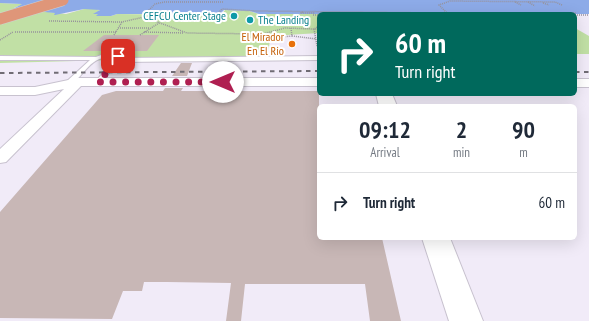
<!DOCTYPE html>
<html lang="en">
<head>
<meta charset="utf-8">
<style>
  :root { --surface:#fff; --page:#f6f6f7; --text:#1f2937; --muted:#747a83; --line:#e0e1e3 }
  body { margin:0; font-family:"PT Sans Narrow",sans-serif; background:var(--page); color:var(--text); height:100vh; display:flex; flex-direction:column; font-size:15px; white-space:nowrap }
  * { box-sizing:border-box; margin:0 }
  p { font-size:13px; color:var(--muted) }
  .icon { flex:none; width:22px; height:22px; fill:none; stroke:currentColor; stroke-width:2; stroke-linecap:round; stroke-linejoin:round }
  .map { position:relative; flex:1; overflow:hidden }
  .details { position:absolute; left:317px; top:104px; width:260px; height:136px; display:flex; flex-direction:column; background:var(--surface); border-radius:6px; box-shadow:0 4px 16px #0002 }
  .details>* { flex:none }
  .hud { position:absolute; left:317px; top:12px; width:260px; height:84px; border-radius:6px; box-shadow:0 4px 16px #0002; background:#00695c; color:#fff; overflow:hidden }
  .pin { position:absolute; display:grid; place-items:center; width:34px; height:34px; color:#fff; margin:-17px; border-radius:8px; box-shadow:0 2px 6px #0006 }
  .me { position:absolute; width:44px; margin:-22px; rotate:270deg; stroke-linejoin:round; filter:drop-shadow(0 0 3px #0008) }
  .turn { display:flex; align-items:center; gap:14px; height:84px; padding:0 12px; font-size:18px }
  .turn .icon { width:52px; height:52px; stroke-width:2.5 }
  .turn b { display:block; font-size:28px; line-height:34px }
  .eta { display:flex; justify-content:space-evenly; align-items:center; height:68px; text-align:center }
  .eta b { font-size:24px; font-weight:600; line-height:28px }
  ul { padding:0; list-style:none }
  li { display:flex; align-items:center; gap:12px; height:60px; padding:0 12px; border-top:1px solid var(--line) }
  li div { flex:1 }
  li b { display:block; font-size:15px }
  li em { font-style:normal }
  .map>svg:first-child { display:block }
</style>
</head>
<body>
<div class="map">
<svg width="589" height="321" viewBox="0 0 589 321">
  <rect width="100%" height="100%" fill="#f1ebf8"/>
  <path fill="#c1e0a5" d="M0,3L23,4L14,8L66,14L84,9H97L100,11L94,14H99L97,16H111L117,14L221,15L225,10L249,11L259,14H319V33L271,36L267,56L0,63Z
    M575,28L589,36V54H575Z"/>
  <path fill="#8dabe8" d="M0,0H589V14H259L250,11L224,10L220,14H117L111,16H96L98,14H93L100,10L84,9L55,15H54L55,13L13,9L22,4L0,3Z"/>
  <path fill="#c8b7b6" d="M104,35H159L147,51H83Z
    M181,63H192L187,76H172Z
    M165,88H183L181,91H319V238H382L401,321H370L365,284H245L241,321H226L231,283L167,282H144L142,291H123L112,319L0,318V212L102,95L116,91H163Z"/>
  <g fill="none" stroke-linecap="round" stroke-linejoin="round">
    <g stroke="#c8c2cf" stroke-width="2">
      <path id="service" d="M104,54L120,55L122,56V58L319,56V60L119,62L100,83H96V81L116,58C88,53 86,78 68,85L66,84V82L90,60H0V56L96,57Z"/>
    </g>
    <g stroke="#c8c2cf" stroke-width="2">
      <path id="minor" d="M78,78H319V86H81L6,162L0,163V149L64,89L35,95H0V87H35Z
        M575,79H589V87H575Z"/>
    </g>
    <g stroke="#c8c2cf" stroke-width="2">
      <path id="tertiary" d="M376,94H392L397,106H379Z
        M422,238H450L483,321H449Z"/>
    </g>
    <path stroke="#97939c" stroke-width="1.5" stroke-dasharray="1 1" stroke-linecap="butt" d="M223,2H164L155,4L145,14H217L222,9L256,11L447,13
      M515,2L521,5
      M528,2L535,6
      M543,3L549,5
      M562,5L555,2L450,1L439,5L447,13H576
      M303,12L301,13H315
      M313,15H319
      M575,15H589
      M49,21L122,22L144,17L187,33L263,34L285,28L314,29L319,26
      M118,28H150
      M291,28L292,36L316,39
      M15,32H116
      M144,32L184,33
      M263,34L267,38L292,36
      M114,35L122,22
      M140,35L159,23
      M0,40L13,32
      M317,46L314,29H319"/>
    <use href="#service" fill="#fff" fill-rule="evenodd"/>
    <use href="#minor" fill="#fff" fill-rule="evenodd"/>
    <use href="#tertiary" fill="#fff" fill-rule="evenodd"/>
    <path stroke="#706c74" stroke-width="2" stroke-dasharray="4.5 4.5" stroke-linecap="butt" d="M575,72H589
      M0,73L319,71"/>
    <g stroke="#d0d0d0" stroke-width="12" stroke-linecap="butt">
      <path id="motorway-bridge" d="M0,19L63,0"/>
    </g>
    <use href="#motorway-bridge" stroke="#df9679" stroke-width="11"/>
  </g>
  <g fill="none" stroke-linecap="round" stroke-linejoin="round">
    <path stroke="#af1f51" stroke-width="7" stroke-dasharray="0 12.6" d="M118,56L120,58L98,82H223"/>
  </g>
  <g fill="#0f9aa8" stroke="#fff" stroke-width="1.5">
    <circle cx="234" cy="16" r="4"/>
    <circle cx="250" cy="20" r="4"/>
  </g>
  <circle fill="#e8710a" stroke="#fff" stroke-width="1.5" cx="292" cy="44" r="4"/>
  <g text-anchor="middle" stroke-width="4" stroke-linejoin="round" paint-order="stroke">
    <g font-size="12" fill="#0d838f" stroke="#fff" text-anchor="end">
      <text x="226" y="20">CEFCU Center Stage</text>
      <text x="258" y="24" text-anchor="start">The Landing</text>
    </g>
    <g font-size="12" fill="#c56008" stroke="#fff" text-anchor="end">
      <text x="284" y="41">El Mirador<tspan x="284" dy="14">En El Rio</tspan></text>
    </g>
  </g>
</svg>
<div class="pin" style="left:118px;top:56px;background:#d93025"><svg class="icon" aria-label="arrive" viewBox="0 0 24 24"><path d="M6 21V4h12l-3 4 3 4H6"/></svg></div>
<svg class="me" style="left:223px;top:82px" viewBox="-20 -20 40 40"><circle r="19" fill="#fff"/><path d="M0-13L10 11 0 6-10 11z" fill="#af1f51"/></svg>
<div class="hud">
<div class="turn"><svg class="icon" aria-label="right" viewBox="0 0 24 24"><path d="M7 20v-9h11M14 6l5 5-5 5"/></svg><div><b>60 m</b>Turn right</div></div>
</div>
<section class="details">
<div class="eta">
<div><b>09:12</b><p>Arrival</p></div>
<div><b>2</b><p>min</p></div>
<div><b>90</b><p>m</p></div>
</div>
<ul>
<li><svg class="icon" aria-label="right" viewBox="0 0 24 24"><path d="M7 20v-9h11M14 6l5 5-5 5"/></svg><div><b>Turn right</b></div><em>60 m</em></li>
</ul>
</section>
</div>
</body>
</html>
